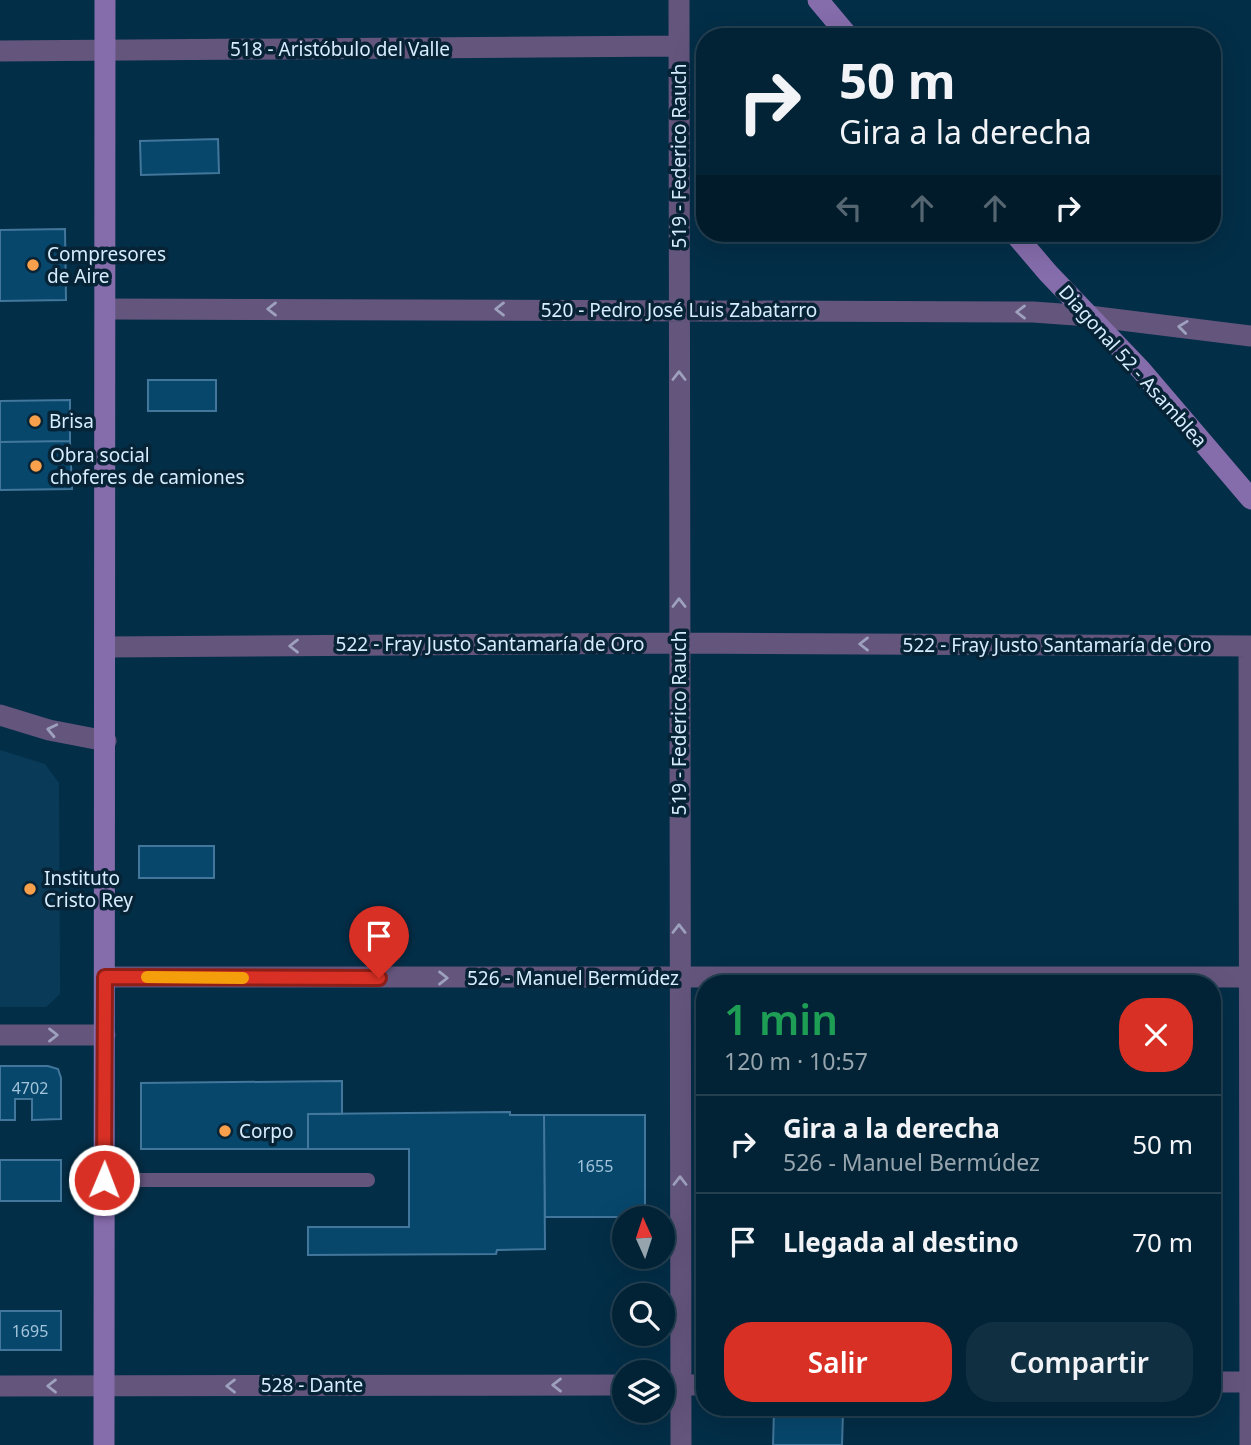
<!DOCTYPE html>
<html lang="es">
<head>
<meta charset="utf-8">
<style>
  :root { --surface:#022235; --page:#102f41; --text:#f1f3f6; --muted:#96a4ad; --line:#233f50; --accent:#d93025 }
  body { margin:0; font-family:"Noto Sans",sans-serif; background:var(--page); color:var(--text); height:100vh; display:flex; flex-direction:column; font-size:26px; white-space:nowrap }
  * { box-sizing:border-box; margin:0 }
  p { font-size:23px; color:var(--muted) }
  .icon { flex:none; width:38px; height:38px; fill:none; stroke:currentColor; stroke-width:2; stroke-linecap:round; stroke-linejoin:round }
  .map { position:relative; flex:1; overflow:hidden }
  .drawer { position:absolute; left:696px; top:975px; width:525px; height:441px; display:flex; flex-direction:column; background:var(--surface); border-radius:28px; box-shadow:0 7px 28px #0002,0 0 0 2px var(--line) }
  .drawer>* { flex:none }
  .guide { position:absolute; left:696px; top:28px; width:525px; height:214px; border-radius:28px; box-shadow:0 7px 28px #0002,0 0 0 2px var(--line); background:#022235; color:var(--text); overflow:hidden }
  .needle { width:46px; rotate:357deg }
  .buttons { position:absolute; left:612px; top:1206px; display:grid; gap:14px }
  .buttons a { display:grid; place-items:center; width:63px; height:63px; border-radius:50%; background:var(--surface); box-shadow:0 7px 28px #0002,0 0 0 2px var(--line); font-size:35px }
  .pin { position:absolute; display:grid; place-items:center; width:60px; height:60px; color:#fff; margin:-72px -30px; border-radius:50% 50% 50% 0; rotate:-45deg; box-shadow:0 0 7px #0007 }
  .pin .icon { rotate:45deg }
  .me { position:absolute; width:77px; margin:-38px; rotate:1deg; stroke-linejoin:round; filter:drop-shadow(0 0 5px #0008) }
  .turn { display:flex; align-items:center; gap:24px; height:147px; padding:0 28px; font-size:32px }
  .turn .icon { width:91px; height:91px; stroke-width:2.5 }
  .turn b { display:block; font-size:49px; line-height:60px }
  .lanes { display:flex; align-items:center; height:66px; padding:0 28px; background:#0003; justify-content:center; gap:35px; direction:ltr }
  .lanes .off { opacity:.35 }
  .round { display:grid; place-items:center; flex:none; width:74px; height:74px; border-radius:28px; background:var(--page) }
  .head { display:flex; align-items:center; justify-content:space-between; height:119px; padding:0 28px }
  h1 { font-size:42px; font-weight:600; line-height:52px; color:#1e9e55 }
  .action { display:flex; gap:14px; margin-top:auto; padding:14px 28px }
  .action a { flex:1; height:80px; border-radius:28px; background:var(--accent); color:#fff; font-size:28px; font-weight:600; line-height:80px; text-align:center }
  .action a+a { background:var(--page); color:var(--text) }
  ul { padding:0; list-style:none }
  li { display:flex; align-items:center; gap:21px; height:98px; padding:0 28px; border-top:2px solid var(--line) }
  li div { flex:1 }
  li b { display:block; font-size:26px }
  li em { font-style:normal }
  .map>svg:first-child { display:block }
</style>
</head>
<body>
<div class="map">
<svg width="1251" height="1445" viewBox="0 0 1251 1445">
  <rect width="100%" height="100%" fill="#032e47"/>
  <path fill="#093b58" d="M0,750L45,764L59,783L60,994L46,1007H0Z"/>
  <path fill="#07476c" stroke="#42769b" stroke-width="2" d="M218,139L219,173L141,175L140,141Z
    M65,229L66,300L0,301V230Z
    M148,380H216V411H148Z
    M70,400V441L0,442V401Z
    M70,441L72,489L0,490V442Z
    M139,846H214V878H139Z
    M0,1066H48L58,1069L61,1078V1119L32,1120V1099H15V1120H0Z
    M342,1081V1114H308V1149H141V1083Z
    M510,1112V1115H544L545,1249L497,1250L496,1254L308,1255V1227H409V1149H308V1114Z
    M544,1115H645V1217H545Z
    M0,1160H61V1201H0Z
    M0,1311H61V1350H0Z
    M774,1410L843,1412L842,1445H773Z"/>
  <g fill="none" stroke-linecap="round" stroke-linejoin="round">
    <path stroke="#64557d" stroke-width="14" d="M105,1180H368"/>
    <path stroke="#64557d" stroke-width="21" d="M679,0L681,1445
      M0,51L679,46
      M106,309L1033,312L1089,316L1251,336
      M1249,646L1250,1445
      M106,647L679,643L1251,646
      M0,715L49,730L106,741
      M105,977H1251
      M0,1035H105
      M1213,1382H1251
      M663,1385H705
      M0,1386L625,1385"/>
    <path stroke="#856cab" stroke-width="21" d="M818,0L849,37
      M1014,233L1048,273L1141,370L1251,499
      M104,1445L105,0"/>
  </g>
  <defs><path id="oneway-chevron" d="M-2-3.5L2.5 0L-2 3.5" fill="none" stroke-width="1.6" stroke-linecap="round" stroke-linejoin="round" transform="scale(1.75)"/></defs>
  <g stroke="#9ea1be">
    <use href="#oneway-chevron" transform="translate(272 309) rotate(-180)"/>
    <use href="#oneway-chevron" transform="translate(500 309) rotate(-180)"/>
    <use href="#oneway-chevron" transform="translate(1021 312) rotate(-180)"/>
    <use href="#oneway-chevron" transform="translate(1183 327) rotate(-173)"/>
    <use href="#oneway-chevron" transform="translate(679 376) rotate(-90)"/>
    <use href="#oneway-chevron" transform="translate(679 603) rotate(-90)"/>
    <use href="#oneway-chevron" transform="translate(864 644) rotate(-180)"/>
    <use href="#oneway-chevron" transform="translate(294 646) rotate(180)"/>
    <use href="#oneway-chevron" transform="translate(52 730) rotate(-167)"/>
    <use href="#oneway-chevron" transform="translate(679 929) rotate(-90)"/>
    <use href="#oneway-chevron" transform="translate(443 978)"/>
    <use href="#oneway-chevron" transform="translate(53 1035)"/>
    <use href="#oneway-chevron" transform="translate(680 1181) rotate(-90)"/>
    <use href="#oneway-chevron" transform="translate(557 1385) rotate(180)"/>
    <use href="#oneway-chevron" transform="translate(52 1386) rotate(-180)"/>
    <use href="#oneway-chevron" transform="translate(231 1386) rotate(180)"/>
  </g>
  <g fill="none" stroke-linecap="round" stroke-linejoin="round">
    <g stroke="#8d1f18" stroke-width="18">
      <path id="route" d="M104,1180L105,977L379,978"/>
    </g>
    <use href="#route" stroke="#d93025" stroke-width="12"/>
    <path stroke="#f59e0b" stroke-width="12" d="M147,977L243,978"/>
  </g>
  <g fill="#f9a04c" stroke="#072336" stroke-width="2.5">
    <circle cx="33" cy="265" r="7"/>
    <circle cx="35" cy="421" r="7"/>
    <circle cx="36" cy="466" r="7"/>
    <circle cx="30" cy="889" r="7"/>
    <circle cx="225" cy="1131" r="7"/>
  </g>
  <g text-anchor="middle" stroke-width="7" stroke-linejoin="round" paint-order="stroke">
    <g font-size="16" fill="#a3c4da">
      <text x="30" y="1094">4702</text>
      <text x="595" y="1172">1655</text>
      <text x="30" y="1337">1695</text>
    </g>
    <g font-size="19" fill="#d7edfe" stroke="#072336">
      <text x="340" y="56">518 - Aristóbulo del Valle</text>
      <text transform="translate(679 156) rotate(-90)" y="7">519 - Federico Rauch</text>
      <text x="679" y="317">520 - Pedro José Luis Zabatarro</text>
      <text transform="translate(1133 366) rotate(48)" y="7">Diagonal 52 - Asamblea</text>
      <text x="490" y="651">522 - Fray Justo Santamaría de Oro</text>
      <text x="1057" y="652">522 - Fray Justo Santamaría de Oro</text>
      <text transform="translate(679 723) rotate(-90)" y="7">519 - Federico Rauch</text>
      <text x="573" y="985">526 - Manuel Bermúdez</text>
      <text x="312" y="1392">528 - Dante</text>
    </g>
    <g font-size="19" fill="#d7edfe" stroke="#072336" text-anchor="start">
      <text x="47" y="261">Compresores<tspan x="47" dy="22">de Aire</tspan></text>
      <text x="49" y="428">Brisa</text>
      <text x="50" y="462">Obra social<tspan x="50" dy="22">choferes de camiones</tspan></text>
      <text x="44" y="885">Instituto<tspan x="44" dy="22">Cristo Rey</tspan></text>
      <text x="239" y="1138">Corpo</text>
    </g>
  </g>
</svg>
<div class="buttons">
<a><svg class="needle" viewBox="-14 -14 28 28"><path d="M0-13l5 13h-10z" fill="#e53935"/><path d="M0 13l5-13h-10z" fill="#96a4ad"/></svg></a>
<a><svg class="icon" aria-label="search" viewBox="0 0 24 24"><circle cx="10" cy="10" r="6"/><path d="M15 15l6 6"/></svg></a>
<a><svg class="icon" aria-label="layers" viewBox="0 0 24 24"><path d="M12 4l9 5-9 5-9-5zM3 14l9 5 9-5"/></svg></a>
</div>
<div class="pin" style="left:379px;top:978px;background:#d93025"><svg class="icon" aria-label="arrive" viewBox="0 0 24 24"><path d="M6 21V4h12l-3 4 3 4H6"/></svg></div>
<svg class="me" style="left:104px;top:1180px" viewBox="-20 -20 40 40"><circle r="17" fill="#d93025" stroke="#fff" stroke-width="3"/><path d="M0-11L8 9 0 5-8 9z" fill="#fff"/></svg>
<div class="guide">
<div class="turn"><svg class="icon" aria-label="right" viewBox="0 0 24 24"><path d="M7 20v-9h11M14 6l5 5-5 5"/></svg><div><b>50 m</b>Gira a la derecha</div></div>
<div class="lanes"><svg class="icon off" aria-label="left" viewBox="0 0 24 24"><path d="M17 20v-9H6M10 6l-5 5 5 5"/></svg><svg class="icon off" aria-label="ahead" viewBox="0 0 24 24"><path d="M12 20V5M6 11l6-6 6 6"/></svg><svg class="icon off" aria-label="ahead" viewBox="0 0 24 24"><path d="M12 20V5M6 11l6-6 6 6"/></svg><svg class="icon" aria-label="right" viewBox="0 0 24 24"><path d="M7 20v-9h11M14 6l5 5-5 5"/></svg></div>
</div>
<section class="drawer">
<div class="head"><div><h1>1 min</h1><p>120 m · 10:57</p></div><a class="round" style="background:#d93025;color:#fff"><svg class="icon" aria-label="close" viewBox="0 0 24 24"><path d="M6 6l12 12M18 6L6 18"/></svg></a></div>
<ul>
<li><svg class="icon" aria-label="right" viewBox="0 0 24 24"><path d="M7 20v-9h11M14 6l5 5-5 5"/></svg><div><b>Gira a la derecha</b><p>526 - Manuel Bermúdez</p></div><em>50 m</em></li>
<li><svg class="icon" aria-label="arrive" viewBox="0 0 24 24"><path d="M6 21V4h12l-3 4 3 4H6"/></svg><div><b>Llegada al destino</b></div><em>70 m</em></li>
</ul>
<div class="action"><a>Salir</a><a>Compartir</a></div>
</section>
</div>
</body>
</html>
